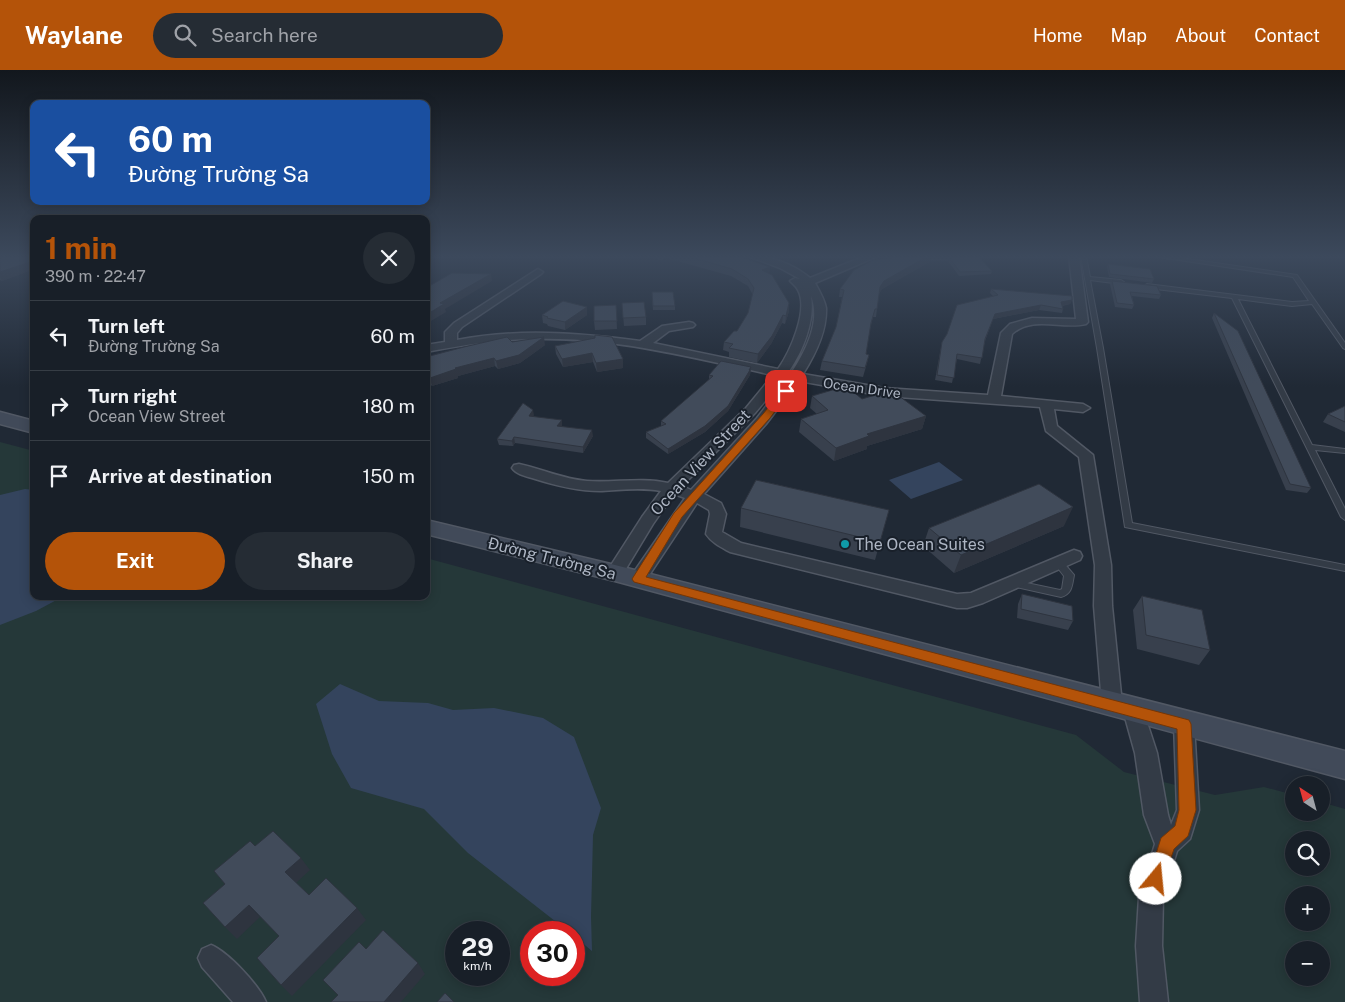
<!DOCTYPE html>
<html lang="en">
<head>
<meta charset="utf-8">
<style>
  :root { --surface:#181f28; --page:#252c34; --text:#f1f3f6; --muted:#9fa2a8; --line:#363d45; --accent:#b45309 }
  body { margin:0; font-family:"Public Sans",sans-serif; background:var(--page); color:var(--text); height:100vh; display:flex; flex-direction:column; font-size:19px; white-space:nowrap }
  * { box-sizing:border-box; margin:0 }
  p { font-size:16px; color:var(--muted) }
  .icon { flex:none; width:28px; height:28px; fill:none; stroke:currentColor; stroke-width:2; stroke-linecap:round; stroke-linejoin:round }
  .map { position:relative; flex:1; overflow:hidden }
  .details { position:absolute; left:30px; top:145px; width:400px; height:385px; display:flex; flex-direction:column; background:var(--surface); border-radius:10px; box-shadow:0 2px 12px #0003,0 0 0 1px var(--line) }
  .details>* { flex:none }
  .top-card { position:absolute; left:30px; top:30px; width:400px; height:105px; border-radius:10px; box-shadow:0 2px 12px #0003,0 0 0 1px var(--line); background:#1a4fa0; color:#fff; overflow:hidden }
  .needle { width:32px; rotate:324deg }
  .tools { position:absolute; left:1285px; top:706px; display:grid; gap:10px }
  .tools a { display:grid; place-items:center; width:45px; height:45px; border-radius:50%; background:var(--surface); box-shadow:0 2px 12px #0003,0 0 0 1px var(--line); font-size:25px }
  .speed { position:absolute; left:445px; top:851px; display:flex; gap:10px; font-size:25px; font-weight:700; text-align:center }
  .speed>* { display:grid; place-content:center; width:65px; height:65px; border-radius:50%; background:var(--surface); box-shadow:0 2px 12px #0003,0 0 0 1px var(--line); line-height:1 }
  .speed small { font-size:12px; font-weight:400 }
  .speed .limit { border:8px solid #d22; background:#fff; color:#111 }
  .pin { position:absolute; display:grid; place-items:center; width:42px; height:42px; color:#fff; margin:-21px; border-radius:10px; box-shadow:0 2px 8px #0006 }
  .me { position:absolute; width:55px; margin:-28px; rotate:17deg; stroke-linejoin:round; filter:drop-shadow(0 0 4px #0008) }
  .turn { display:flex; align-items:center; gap:18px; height:105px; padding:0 15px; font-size:22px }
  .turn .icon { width:65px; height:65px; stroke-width:2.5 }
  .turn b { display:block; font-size:35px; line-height:42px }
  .round { display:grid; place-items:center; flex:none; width:52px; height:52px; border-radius:26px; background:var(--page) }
  .summary { display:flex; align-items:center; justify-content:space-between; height:85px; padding:0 15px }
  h1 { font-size:30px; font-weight:700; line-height:38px; color:var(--accent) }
  .primary-button { display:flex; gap:10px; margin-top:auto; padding:10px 15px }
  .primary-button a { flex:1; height:58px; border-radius:30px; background:var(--accent); color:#fff; font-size:20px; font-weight:700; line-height:58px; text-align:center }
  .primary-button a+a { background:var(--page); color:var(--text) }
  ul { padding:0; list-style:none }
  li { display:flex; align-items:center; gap:15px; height:70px; padding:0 15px; border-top:1px solid var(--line) }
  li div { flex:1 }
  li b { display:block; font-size:19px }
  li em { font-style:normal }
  header { display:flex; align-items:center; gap:30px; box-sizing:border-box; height:70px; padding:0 25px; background:var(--accent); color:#fff }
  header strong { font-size:24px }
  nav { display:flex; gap:28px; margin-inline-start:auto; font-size:18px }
  .search { width:350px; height:45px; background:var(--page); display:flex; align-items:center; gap:12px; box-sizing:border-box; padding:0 18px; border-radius:28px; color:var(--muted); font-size:19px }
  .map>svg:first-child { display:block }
</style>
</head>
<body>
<header>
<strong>Waylane</strong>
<div class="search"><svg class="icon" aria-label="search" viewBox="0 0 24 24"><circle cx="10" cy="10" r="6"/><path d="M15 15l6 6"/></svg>Search here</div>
<nav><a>Home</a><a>Map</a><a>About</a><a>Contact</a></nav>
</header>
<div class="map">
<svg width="1345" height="932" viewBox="0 0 1345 932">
  <rect width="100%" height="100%" fill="#202935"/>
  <path fill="#253839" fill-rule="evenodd" d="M0,372L34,381V526H426V488L1076,665L1124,702L1215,725L1264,717L1294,725V742H1321V732L1345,739V932H0ZM1294,770H1321V798H1294ZM1294,825H1321V852H1294ZM456,862H499V905H456ZM531,862H574V905H531ZM1294,880H1321V908H1294Z"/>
  <path fill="#34445d" d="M939,392L963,410L911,429L889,410Z
    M25,419L34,420V526H64L36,541L0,555V425Z
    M340,614L379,631L428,633L453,640L494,638L543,648L574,667L601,738L593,765L591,847L592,881L574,866V862H569L468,783L424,739L351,718L332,684L316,634Z"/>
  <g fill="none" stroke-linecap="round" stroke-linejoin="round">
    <g stroke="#515864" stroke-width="2">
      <path id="service" d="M1081,186H1086L1090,207L1121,210L1124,212L1121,214L1090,210L1103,278L1132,453L1345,495V501L1125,457L1097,278Z
        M1152,186H1168L1297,205L1345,273V279L1343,278L1312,234L1292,236L1238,229L1312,375L1345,379V383L1315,380L1345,439V450L1341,447L1232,228L1147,218L1144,216L1147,214L1292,232L1309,231L1293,207Z
        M1059,490L1062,491L1074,505C1072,516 1072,524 1061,527L1012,516L1009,515L1007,513L1009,511L1012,510L1060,520L1062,519L1064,506L1054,493Z"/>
    </g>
    <g stroke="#515864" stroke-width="3">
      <path id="minor" d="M748,186C770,186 792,193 810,208L865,186H878L815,213C819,220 825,231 826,238C827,262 815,285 803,304L884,318L988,325L1001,263L1010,254L1032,248L1076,249L1069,186H1079L1088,252L1086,254C1062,260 1033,245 1012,264L1001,326L1083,334L1090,338L1083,342L1054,339L1057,356L1093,385L1111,495L1112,536L1122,634L1119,640L1112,642L1105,640L1102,634L1094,536L1095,495L1079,387L1046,361L1040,337L884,326L799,311L766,354L704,424L721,433L726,444L722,462L741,473L957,524L971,523L1074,480L1080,482L1082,486L1080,490L983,533L967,538H957L730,482C721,477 712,473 706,464L710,444L709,440L697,433L644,513L638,515L632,513L629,509L685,428L674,424L653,454L621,507L615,509L609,507L606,503L642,447L661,421C641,417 620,420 600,421C577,421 554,415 532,408C525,406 516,404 512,398L514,395L519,394C542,399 563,409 587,411C614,413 641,407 668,413L746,338L773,305C696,289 616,267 536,269C498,269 463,275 426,282V275L445,272V262L454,253L538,199L543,202L541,204L462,257L457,263V270C518,258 579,263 640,271L662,256L689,252L693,253L695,255L693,257L669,261L653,273L778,299C790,282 809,240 798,220C796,216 793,214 790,211L795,208L800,209L780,198ZM811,226C821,251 806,280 792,302L789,301C803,281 815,251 811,226ZM784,308H788L757,348L691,420L682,416L755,343Z
        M920,186H972L968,189H924Z
        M1133,631L1140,634L1143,640L1157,683L1168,745L1171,755L1177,740L1174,654L1177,648L1184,645L1191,648L1194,654L1199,740L1190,769L1177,781L1163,827L1162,876L1168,932H1140L1136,876L1139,827L1155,774L1144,745L1135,683L1123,640L1126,634Z
        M211,875C228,882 259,915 266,932H233L202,897L198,888L202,879Z"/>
    </g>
    <g stroke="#515864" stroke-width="3">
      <path id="secondary" d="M0,342L34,351V363L0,354Z
        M426,450L615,495L1345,681V709L615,511L426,464Z"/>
    </g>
    <use href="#service" fill="#333b46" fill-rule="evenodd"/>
    <use href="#minor" fill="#333b46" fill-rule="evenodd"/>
    <use href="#secondary" fill="#414a59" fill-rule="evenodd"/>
  </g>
  <path fill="#38404d" d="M0,186H34V199L2,211L0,210Z
    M642,186H665L662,190Z
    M670,186H738L770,197L769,204L789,233V241L785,254L782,253L771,274L757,293L729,287V282L723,280L724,272L737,261L748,243L753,225L748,216L731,206L670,189Z
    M949,187L992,201L991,204L959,206L948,191Z
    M931,191L882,219L879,223L876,247H873L870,259L866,284L869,285L867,293L863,307L820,300L822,291L836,257L842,227H839L840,219Z
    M1108,194L1154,209L1152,213L1109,207L1107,197Z
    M1112,211L1161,225L1159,229L1132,226L1134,235L1132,239L1115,237L1110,214Z
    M991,219L1072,230L1070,234L1062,236L1063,239L1062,243L1039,240L993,249L985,271L980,294L957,289L952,313L935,310L942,272L993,226L990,223Z
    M652,226L675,236V240H653Z
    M622,233L646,247V255L624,256Z
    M616,235L617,259L595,260L594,251Z
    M587,237V245L565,260L548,256L547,254L543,253L542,245Z
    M1214,243L1311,418L1307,423L1286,420L1212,248Z
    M512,272L545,275L520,293L498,299L495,296L458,306V308L432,316L430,314L426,315V287Z
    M555,276L623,289V298L597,302L593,292L563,297L556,284Z
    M751,297L750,305L728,341L705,362L668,384L646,368V362L661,356V351L709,310V305Z
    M812,326L862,329L926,346L922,359L867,376V379L834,391L799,362L801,349L817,344L810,338Z
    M1345,336V362L1323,352L1328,344Z
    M534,345L533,346L562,355L561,356L593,366L583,383L515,373L513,376L499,375L497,369Z
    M741,438L889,440L875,490L740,457Z
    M1064,456L954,503L923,476L929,458Z
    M1022,524L1073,551L1068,560L1017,548L1018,534Z
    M1142,526L1210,580L1199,595L1137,579L1133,540Z"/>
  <path fill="#2e343f" d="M928,186H932L931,191L882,219L879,224L880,217L884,211Z
    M30,192L34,198V199L2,211L0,207V202Z
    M770,197L769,205L762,200Z
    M491,204L492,211L445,239L446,242L426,254V245L440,233Z
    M1072,230L1070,234L1059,236L1061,232Z
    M789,233V241L785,254L786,246Z
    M1041,235L1039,240L993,249L995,244Z
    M587,237V245L565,260V252Z
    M783,245L782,253L771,274L757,293L758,284Z
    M544,267L545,275L520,293L498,299L496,291Z
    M592,283L593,292L563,297L562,289Z
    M494,288L495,296L458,306V308L432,316L430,308L455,298Z
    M623,289V298L597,302L596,293Z
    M751,297L750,305L728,341L705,362L668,384V379Z
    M428,305L430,314L426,315V306Z
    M533,340L534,345L530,351L529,346Z
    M926,346L922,359L867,376V379L834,391L836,378L867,364Z
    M562,350V355L558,362L557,356Z
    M592,360L593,366L583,383V377Z
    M514,367L515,373L513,376L512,371Z
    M1073,437L1064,456L954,503L961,485Z
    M301,788L310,800L295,814L285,802Z
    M249,835L260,847L237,869L225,857Z
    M357,838L366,850L292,926L281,915Z
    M418,893L425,904L401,932H384Z"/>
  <path fill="#414b5a" stroke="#2e343f" d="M0,186H34V193L30,192L0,202Z
    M687,186H738L770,197L762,200L772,205L789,233L786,246L783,245L772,266L758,284L729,278L733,274L724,272L734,261H737L748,243L754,218L748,209L732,199Z
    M906,186H928L884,211L880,217L877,239H875L871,253L866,284L869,285L865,298L822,291L836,257L844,220L840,219L854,200L873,190Z
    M970,186H978L992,201L960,202L949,187H969Z
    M1108,194L1150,199L1154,209L1110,204Z
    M452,203L491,204L440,233L444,234L426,245V218Z
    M1112,211L1157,216L1161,225L1130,222L1134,235L1117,233Z
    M991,219L1072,226V230L1061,232L1063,239L1041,235L995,244L985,269L982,288L957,284L954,308L937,305L942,272L947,264L957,235L998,225Z
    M652,222H673L675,236H653Z
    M563,231L587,237L565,252L547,248L548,247L542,245Z
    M644,232L646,247L623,248L622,233Z
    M616,235L617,251H594V236Z
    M1214,243L1238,261L1311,418L1290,414Z
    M595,265L612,267L623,289L596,293L592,283L562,289L555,276L595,268Z
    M507,267L512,272L544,267L519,285L496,291L494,288L455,298L456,299L430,308L428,305L426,306V287L464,277Z
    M721,291L751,297L749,300H750L728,336L705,356L668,379L646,362L666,354L661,351L713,306L709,305Z
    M846,316L862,329L891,320L926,346L867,364L869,366L836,378L801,349L828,340L812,326Z
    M523,333L533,340L529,346L562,350L557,356L592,360L583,377L514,367L512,371L497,369Z
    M1345,336V352L1328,344Z
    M756,410L889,440L880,472L741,438Z
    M1039,414L1073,437L961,485L929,458Z
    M1022,524L1072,536L1073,551L1021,539Z
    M1142,526L1202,540L1210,580L1146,565Z
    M273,761L301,788L285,802L309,825L326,808L357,838L281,915L257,888L279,866L249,835L225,857L203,833L225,814L214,801L250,771L255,776Z
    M383,860L418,893L384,932H331L338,925L323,910L359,872L366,879Z
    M445,923L454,932H437Z"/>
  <linearGradient id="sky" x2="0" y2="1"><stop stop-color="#12171d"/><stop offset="0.59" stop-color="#3c495c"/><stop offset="1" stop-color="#3c495c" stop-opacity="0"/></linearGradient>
  <rect width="1345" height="317" fill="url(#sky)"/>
  <path fill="#b45309" stroke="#753606" d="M786,318L790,321L770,348L682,447L646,507L1189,650L1191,654L1196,740L1188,766L1174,779L1162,815L1156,818L1150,815L1148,809L1161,768L1175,756L1179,740L1177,659L634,512L632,509L674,443L763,344L783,319Z"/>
  <circle fill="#0f9aa8" stroke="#19202a" stroke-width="2" cx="845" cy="474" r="5"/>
  <g text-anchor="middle" stroke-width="4" stroke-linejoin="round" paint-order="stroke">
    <g font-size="14" fill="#adb5c3" stroke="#19202a">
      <text transform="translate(862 318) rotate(8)" y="5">Ocean Drive</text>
    </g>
    <g font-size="16" fill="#adb5c3" stroke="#19202a">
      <text transform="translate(700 392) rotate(-47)" y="6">Ocean View Street</text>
      <text transform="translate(552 488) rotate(14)" y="6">Đường Trường Sa</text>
    </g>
    <g font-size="16" fill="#adb5c3" stroke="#19202a" text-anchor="start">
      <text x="855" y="480">The Ocean Suites</text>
    </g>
  </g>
</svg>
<div class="tools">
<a><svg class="needle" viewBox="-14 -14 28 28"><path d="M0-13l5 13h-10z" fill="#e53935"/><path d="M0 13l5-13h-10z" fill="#9fa2a8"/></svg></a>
<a><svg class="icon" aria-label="search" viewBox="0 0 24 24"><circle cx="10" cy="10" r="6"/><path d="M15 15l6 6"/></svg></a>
<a>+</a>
<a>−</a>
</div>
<div class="speed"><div>29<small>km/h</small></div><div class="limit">30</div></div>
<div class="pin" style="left:786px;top:321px;background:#d93025"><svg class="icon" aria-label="arrive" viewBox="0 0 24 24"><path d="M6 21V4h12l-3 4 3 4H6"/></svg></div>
<svg class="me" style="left:1156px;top:809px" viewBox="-20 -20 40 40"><circle r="19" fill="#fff"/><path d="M0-13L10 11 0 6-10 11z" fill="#b45309"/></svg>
<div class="top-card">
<div class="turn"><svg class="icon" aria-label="left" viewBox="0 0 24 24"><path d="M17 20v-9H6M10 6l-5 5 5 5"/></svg><div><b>60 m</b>Đường Trường Sa</div></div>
</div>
<section class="details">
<div class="summary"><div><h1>1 min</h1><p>390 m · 22:47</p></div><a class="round"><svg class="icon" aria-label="close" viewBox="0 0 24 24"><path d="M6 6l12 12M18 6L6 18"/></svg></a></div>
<ul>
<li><svg class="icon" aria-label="left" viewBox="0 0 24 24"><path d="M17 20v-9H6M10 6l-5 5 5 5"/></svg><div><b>Turn left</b><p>Đường Trường Sa</p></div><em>60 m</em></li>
<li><svg class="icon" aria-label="right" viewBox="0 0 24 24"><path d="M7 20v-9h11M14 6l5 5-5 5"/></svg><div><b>Turn right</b><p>Ocean View Street</p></div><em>180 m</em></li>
<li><svg class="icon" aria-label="arrive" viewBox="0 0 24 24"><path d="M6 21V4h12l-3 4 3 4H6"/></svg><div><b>Arrive at destination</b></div><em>150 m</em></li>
</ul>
<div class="primary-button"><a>Exit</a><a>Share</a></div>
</section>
</div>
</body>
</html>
